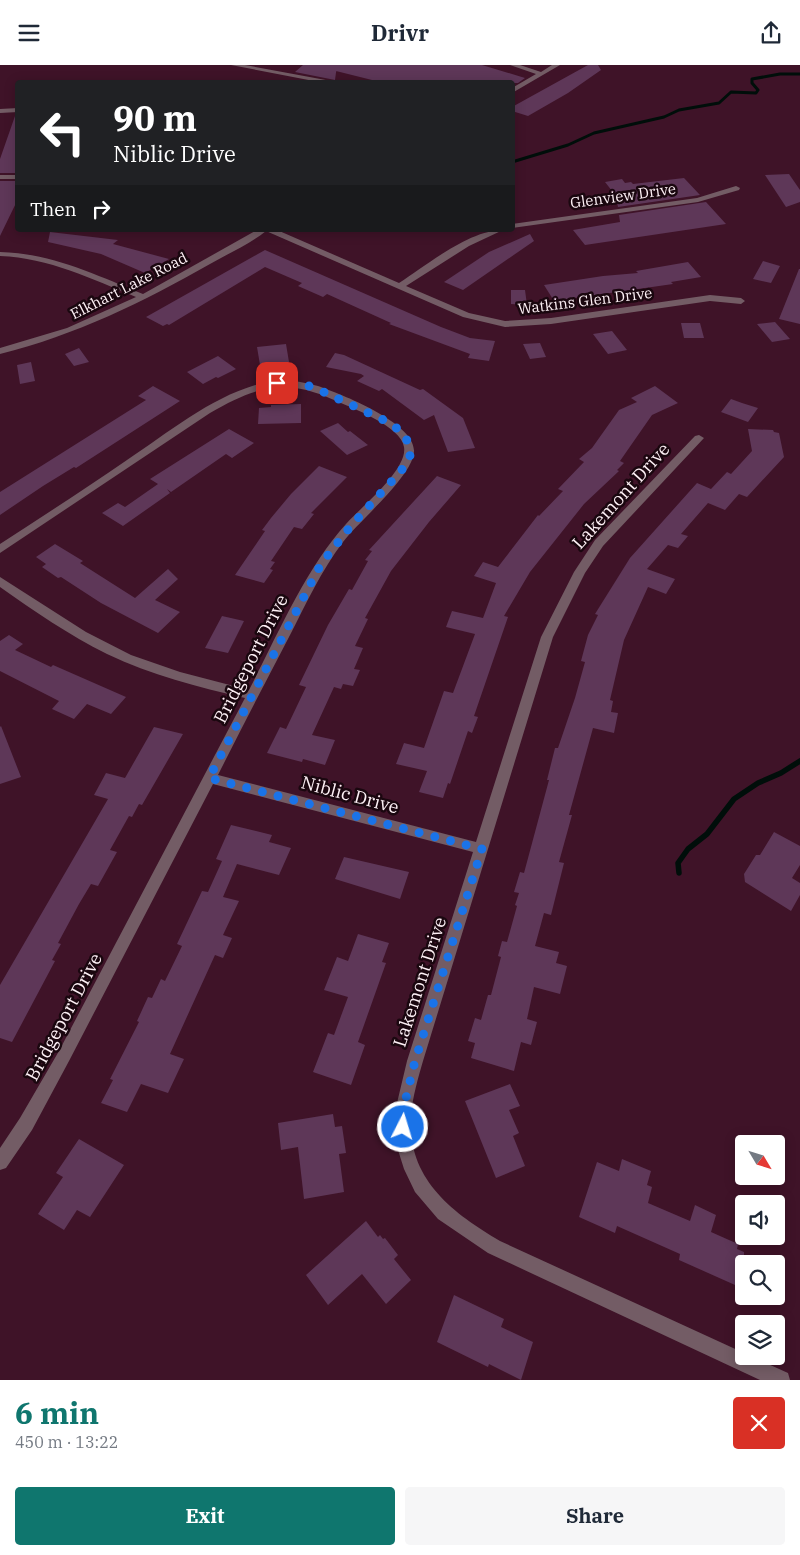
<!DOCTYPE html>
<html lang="en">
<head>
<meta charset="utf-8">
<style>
  :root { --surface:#fff; --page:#f6f6f7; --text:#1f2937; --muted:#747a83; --accent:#0f766e }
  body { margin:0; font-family:"IBM Plex Serif",serif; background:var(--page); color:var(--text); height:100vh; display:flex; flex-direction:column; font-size:19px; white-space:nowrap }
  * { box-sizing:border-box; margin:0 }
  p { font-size:16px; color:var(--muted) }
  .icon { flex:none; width:28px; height:28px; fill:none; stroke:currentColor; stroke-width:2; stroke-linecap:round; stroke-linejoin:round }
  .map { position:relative; height:1315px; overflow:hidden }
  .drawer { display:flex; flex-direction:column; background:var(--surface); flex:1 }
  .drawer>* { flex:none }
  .hud { position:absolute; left:15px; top:15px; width:500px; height:152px; border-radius:5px; box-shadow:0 2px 12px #0003; background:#202124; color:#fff; overflow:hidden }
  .needle { width:32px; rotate:128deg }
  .controls { position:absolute; left:735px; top:1070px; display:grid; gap:10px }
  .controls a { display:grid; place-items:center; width:50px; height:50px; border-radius:5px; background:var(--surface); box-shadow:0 2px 12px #0003; font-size:25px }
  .pin { position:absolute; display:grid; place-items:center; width:42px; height:42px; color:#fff; margin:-21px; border-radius:10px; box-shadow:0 2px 8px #0006 }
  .me { position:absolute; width:55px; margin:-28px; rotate:5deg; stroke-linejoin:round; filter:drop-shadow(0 0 4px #0008) }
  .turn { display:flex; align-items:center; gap:18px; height:105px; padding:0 15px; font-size:22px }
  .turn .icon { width:65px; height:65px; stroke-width:2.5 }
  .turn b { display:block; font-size:35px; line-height:42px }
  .then { display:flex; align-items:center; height:48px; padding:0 15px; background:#0003; gap:10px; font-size:19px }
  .round { display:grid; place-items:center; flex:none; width:52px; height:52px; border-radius:5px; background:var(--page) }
  .headline { display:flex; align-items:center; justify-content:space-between; height:85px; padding:0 15px }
  h1 { font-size:30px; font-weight:700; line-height:38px; color:var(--accent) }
  .cta { display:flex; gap:10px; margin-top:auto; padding:10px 15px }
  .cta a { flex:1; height:58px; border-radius:5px; background:var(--accent); color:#fff; font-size:20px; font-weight:700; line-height:58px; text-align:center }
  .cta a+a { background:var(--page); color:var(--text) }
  header { display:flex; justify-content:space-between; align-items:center; height:65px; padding:0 15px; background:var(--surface); font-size:22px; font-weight:700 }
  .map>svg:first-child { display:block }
</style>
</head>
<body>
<header><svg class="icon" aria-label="menu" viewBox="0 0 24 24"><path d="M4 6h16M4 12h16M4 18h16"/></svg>Drivr<svg class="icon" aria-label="share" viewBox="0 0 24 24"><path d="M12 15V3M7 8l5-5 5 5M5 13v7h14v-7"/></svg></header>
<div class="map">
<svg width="800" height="1315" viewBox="0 0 800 1315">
  <rect width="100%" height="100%" fill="#3f1328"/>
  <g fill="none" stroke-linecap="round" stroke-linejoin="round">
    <path stroke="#000e0a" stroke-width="3" d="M512,97L568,80L594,68L664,52L679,45L719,38L731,27L756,28L758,25L752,18V14L780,9H800"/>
    <path stroke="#000e0a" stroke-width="5.5" d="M679,808L678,798L688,784L707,769L734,734L758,718L781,708L800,696"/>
  </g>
  <path fill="#5e3758" d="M303,0H337L335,15L295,7Z
    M337,0H482L525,13L518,18H384L336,6Z
    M588,0H598L601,5L568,28L528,51L512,46V42Z
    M15,51H18V108H0V94Z
    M789,109L800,125V137L786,142L765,110Z
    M684,113L700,130L618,142L616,131L605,117L622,114L625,118L631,117L633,119Z
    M0,116H18V134L0,171Z
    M706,137L726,159L585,180L573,165L620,157L619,150Z
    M50,167L118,175L113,179L169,194L145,208L101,189L48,177Z
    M530,169L534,176L463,225L444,217L489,187Z
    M265,185L441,262L470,273L495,276L489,296L468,293L470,289L389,259L391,258L327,229L323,232L298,221L302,218L265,202L169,260L167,259L163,261L146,252Z
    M763,196L780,201L771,218L753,214Z
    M688,197L701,212L671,217L673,219L554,236L544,220L603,211L638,208L636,206Z
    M799,204H800V259L779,254Z
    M511,225H525L527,240L511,239Z
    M775,257L790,274L772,277L757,259Z
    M681,258H700L704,273H684Z
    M612,266L627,285L608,289L593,269Z
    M540,278L546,292L530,294L523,279Z
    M286,279L289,297L260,300L257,282Z
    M79,283L89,297L74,301L65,289Z
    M335,288L344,290L420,325L423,324L463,353L475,383L448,387L434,350L424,355L382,324L379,326L357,316L364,311L361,309L326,302Z
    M218,291L236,304L218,313L216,312L203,319L187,307Z
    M31,297L35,316L20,319L17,300Z
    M153,321L180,336L76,403L74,402L43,421L0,450V427L146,335L138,331Z
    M655,321L678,338L652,350L620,396L624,398L617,405L619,406L584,439L530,507L504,551L508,552L474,651L478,652L472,668L468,666L450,719L448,718L443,733L419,727L427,706L396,699L404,678L424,683L444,626L453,628L475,569L446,562L452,546L483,553L496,518L474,511L483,497L498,502L538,450L539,451L563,426L558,424L584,397L579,394L592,383L619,345L637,337L631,333Z
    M731,334L742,338L758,343L748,357L721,347Z
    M301,339V358L258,359L259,343L271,342V340Z
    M338,358L348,367L350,366L368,380L347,390L320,366Z
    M229,364L254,378L232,393L226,389L171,427L167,424L170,428L123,461L102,448L118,438L125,442L158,419L150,414Z
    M748,364L773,365L774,367L779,368L784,392L747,432L739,429L725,445L708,438L681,469L688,471L678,483L668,480L647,504L675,514L666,529L648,522L624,575L610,635L613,636L611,647L618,648L614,668L593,663L569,750H572L559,797L564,798L551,850L544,848L535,881L559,887L556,898L567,901L560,929L534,922L527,954L537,957L531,980L521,977L514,1006L471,993L475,978L468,976L475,953L481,955L488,930H491L501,892L498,891L502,876L507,877L517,841L515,840L519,828L514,827L520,807L524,808L549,715H547L555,683H558L575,633L585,597L581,596L588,570L598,550L595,549L630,493L697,418L711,424L727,407L731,409L752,386Z
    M319,401L347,412L311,448L314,449L302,464L294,462L271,496L275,497L270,504L273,505L264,518L235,510L265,466L262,465L271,453L291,429Z
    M437,411L461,420L429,457L391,506L365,553L368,554L355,581L363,583L354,604L360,605L353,621L343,619L341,624L334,622L312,670L335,675L325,700L303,694L302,697L267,688L280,662L286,664L306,622L299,620L328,560L349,524L352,525L368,496L365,495L372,486L369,485Z
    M55,479L83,496L80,498L135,533L168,504L178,514L155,535L180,547L158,568L101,538L61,512L58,513L42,502L46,499L36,492Z
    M222,551L244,556L228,588L205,583Z
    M9,570L23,579L15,585L51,602L53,600L126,632L111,649L87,639L74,654L52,644L59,636L0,606V576Z
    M1,661L21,712L0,719V662Z
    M154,662L183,669L142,740L139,739L132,752L129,751L110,785L117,787L98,821L91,819L79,839L58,878L61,879L52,895L55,896L12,977L0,973V920L108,734L94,730L106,708L125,713Z
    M231,760L272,770L269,777L291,783L279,810L237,799L223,832L239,836L223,870L232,873L223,893L215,890L170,989L184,994L168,1028L141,1019L127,1047L101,1038L113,1015L110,1014L139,957L137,956L148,932L152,933L161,914L165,916L182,881L177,879L202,826L208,827L222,796L216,794Z
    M774,767L800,781V800L792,813L800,818V830L791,846L745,817L744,809L756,790H760Z
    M344,792L409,807L400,834L335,814Z
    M358,869L389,878L382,897L386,898L358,977L365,980L351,1020L313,1007L328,968L334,970L348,932L324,925L337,892L348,896Z
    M510,1019L520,1041L509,1045L519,1068L513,1071L525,1101L496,1113L465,1036Z
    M333,1049L335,1062L342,1061L346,1088L339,1089L344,1127L304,1134L298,1082L281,1085L278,1058Z
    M79,1074L124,1100L90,1152L77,1145L64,1165L38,1149L63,1112L56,1108Z
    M622,1094L651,1106L647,1120L652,1122L648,1138L690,1156L695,1140L716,1150L711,1167L738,1179L737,1184L744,1187V1224L679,1195L680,1189L617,1161L615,1168L579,1152L597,1097L619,1106Z
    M366,1156L378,1172L380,1170L383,1174L385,1173L398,1190L394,1194L411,1215L386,1239L362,1209L328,1240L306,1210Z
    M454,1230L504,1254L501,1262L533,1277L521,1315L489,1299L488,1302L437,1277Z"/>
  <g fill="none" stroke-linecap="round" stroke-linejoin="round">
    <path fill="#735c65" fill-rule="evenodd" d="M231,0H245L342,18H324Z
      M510,0H520L541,7L552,0H560L512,28V23L536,9Z
      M18,43V47L0,48V44Z
      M0,110H18V114H0Z
      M736,121L740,123L739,125L698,137L512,163V159L697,133Z
      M257,165H277L399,218C427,200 469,165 503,165L469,181L406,221L469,248L505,256L551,253L710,230L741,233L745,236L741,239L710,236L551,259L505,262L463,252L266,166C250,179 229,188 210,199C143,237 76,270 0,289V283L67,263L136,232C92,214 49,193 0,191V187C51,188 96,210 143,229Z
      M277,315C291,315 304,317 318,321C341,329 415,358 414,386C414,410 359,456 343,477C321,506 306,539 289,572C265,618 241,664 218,710L476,777L541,572L574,507L595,475L695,371L699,370L704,373L603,481L585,508L553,572L423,996C418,1013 413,1031 411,1049C406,1113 451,1147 500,1176L744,1288V1291H750L788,1308L790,1315H760L488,1188L438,1154L415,1127L404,1104L398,1085L395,1063L397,1038L407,996L473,787L213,719L69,996L32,1065L6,1103L0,1105V1083L20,1053L59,986L245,633C198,622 151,610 107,589C69,570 34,546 0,522V512L86,567L131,590L180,607L249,625C277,571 306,503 346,459C361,442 408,405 404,382C401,361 352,343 334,335C285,312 255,322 210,348L0,488V479C43,451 85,424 127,395C174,364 220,324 277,315Z"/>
  </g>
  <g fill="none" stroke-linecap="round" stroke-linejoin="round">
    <path stroke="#1a73e8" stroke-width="9" stroke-dasharray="0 16.2" d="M277,318H295L313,322L390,358L404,369L409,380L410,392L401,406L350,462L321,499L209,713L482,784L415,996L406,1033L403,1062"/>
  </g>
  <g text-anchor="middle" stroke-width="5" stroke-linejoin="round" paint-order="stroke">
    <g font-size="15" fill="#fdf0f5" stroke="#1a070f">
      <text transform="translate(623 131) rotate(-8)" y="5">Glenview Drive</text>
      <text transform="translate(129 221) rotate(-27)" y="5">Elkhart Lake Road</text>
      <text transform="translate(585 236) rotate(-7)" y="5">Watkins Glen Drive</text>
    </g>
    <g font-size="18" fill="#fdf0f5" stroke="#1a070f">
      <text transform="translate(621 431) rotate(-48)" y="6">Lakemont Drive</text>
      <text transform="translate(251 594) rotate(-63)" y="6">Bridgeport Drive</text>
      <text transform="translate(350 730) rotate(15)" y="6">Niblic Drive</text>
      <text transform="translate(420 917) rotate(-72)" y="6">Lakemont Drive</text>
      <text transform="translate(64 952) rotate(-62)" y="6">Bridgeport Drive</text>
    </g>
  </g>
</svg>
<div class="controls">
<a><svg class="needle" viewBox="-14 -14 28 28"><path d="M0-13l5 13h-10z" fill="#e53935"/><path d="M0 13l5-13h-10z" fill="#747a83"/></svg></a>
<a><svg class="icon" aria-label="sound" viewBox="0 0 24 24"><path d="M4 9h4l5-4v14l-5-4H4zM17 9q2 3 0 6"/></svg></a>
<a><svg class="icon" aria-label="search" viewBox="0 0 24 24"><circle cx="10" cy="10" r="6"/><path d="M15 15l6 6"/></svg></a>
<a><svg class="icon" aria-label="layers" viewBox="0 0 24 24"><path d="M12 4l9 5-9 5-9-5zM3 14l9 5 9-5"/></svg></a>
</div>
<div class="pin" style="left:277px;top:318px;background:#d93025"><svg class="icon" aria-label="arrive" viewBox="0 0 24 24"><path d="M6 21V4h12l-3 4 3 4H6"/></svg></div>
<svg class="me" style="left:403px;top:1062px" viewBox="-20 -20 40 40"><circle r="17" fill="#1a73e8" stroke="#fff" stroke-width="3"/><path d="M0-11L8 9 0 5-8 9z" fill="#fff"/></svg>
<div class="hud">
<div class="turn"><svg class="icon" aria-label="left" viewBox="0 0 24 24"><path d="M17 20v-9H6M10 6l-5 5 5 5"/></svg><div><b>90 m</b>Niblic Drive</div></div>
<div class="then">Then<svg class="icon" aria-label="right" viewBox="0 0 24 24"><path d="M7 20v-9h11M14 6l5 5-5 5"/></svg></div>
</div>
</div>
<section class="drawer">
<div class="headline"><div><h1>6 min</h1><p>450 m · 13:22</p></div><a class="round" style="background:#d93025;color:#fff"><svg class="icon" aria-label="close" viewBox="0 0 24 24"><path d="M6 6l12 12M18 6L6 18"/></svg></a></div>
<div class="cta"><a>Exit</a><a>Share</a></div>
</section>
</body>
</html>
